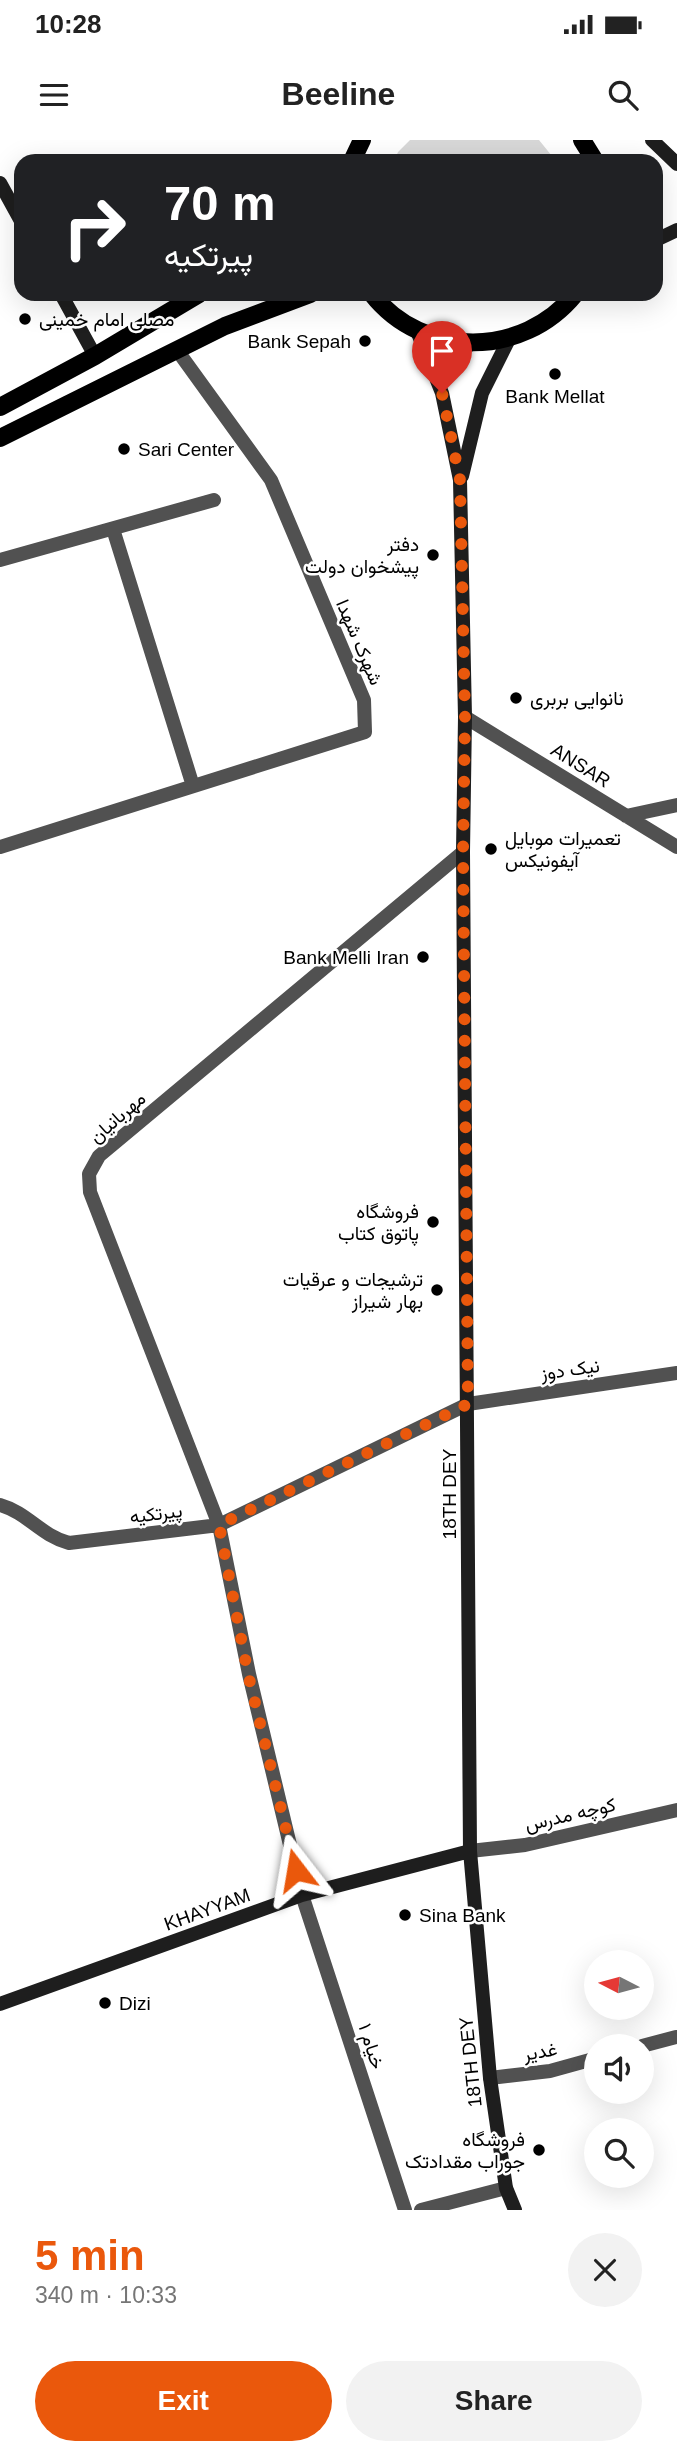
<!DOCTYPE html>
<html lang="en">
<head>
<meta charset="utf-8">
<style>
  :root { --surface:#fff; --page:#f2f2f2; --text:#222; --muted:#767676; --accent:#ea580c }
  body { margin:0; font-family:Arial,Vazirmatn,sans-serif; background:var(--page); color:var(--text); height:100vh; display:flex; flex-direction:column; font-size:26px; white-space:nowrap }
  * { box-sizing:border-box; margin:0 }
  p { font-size:23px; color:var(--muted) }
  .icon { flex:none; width:38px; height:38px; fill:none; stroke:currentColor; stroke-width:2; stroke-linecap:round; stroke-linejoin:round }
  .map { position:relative; height:2070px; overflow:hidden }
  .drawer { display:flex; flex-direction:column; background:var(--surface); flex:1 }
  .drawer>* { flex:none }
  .hud { position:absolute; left:14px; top:14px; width:649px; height:147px; border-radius:21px; box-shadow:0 7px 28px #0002; background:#202124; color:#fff; overflow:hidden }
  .needle { width:46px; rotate:276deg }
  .tools { position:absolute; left:584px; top:1810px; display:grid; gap:14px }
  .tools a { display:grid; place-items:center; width:70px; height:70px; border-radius:50%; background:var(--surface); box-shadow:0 7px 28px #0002; font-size:35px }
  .pin { position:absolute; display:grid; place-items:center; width:60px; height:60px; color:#fff; margin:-72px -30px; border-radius:50% 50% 50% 0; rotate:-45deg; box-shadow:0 0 7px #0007 }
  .pin .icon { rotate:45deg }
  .me { position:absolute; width:77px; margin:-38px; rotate:346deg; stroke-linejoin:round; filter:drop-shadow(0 0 5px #0008) }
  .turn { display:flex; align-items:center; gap:24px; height:147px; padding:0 35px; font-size:32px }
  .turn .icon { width:91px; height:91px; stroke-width:2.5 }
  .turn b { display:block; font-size:49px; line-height:60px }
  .round { display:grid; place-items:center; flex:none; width:74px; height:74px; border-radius:37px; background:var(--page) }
  .head { display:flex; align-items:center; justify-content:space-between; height:119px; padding:0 35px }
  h1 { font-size:42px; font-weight:600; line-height:52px; color:var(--accent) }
  .cta { display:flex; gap:14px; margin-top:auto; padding:14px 35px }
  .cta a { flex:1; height:80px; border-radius:42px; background:var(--accent); color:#fff; font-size:28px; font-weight:600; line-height:80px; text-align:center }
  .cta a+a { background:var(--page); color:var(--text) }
  .status { display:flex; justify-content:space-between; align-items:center; height:49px; padding:0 35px; background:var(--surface); direction:ltr }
  .status svg { height:19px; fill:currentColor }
  header { display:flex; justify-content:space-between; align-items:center; height:91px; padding:0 35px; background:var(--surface); font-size:32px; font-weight:600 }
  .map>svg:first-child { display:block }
</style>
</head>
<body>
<div class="status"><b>10:28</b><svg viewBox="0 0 49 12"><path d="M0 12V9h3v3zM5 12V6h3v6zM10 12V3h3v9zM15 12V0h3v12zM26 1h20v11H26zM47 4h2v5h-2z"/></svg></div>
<header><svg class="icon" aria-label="menu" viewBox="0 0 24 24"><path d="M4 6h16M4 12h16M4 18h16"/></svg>Beeline<svg class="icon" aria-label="search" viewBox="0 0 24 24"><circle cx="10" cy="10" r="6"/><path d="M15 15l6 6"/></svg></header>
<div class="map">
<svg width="677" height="2070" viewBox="0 0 677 2070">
  <rect width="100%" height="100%" fill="#fff"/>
  <path fill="#d8d8d8" d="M410,0H539L556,21H394L398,12Z
    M440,154H509C484,162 464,163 440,154Z"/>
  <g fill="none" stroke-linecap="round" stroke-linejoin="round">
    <path stroke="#515151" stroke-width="14" d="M642,1906L676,1897
      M490,1938L550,1931L597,1918"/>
    <path stroke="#515151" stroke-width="14" d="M113,389L193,646
      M0,420L214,360
      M465,577L677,707
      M626,676L677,665
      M0,707L365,592L364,560L271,340L177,210
      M0,1365C28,1373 40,1395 69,1403L219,1385L468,1264L677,1233
      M470,1711L525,1705L677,1670
      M405,2070L302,1755L249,1534L219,1385L90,1052L89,1034L99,1016L463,712
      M421,2070L506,2048"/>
    <path stroke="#1e1e1e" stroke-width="14" d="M652,0L677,24
      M0,43L21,81
      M656,100L677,90
      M61,154L95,216
      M417,191L442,253L460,340L465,577L463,712L470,1711L490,1938L506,2048L515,2070
      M462,336L482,253L509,199
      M0,1864L302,1755L470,1711"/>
    <path stroke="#000" stroke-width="18" d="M582,0L595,21
      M352,21L362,0
      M372,154C423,219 523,218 575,154
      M0,267L95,216L199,154
      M0,298L225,186L310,154"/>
  </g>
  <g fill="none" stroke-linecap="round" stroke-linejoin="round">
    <path stroke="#ea580c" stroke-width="12" stroke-dasharray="0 21.6" d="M296,1730L248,1534L219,1385L468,1264L463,712L465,577L460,340L442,253"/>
  </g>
  <g fill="#000" stroke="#fff" stroke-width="2.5">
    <circle cx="25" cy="179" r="7"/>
    <circle cx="365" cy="201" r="7"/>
    <circle cx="555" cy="234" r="7"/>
    <circle cx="124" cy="309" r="7"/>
    <circle cx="433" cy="415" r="7"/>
    <circle cx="516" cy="558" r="7"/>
    <circle cx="491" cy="709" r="7"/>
    <circle cx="423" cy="817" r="7"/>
    <circle cx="433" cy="1082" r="7"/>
    <circle cx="437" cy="1150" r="7"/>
    <circle cx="405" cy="1775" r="7"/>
    <circle cx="105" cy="1863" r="7"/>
    <circle cx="539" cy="2010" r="7"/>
  </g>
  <g text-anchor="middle" stroke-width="5" stroke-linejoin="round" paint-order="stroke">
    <g font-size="19" fill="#000" stroke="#fff" text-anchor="start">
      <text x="39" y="186">مصلی امام خمینی</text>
      <text x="351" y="208" text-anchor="end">Bank Sepah</text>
      <text x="555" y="263" text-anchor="middle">Bank Mellat</text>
      <text x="138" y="316">Sari Center</text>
      <text x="419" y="411" text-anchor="end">دفتر<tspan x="419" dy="22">پیشخوان دولت</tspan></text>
      <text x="530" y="565">نانوایی بربری</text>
      <text x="505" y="705">تعمیرات موبایل<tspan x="505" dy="22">آیفونیکس</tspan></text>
      <text x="409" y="824" text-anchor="end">Bank Melli Iran</text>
      <text x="419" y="1078" text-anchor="end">فروشگاه<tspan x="419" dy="22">پاتوق کتاب</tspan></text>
      <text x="423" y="1146" text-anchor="end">ترشیجات و عرقیات<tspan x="423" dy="22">بهار شیراز</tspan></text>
      <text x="419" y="1782">Sina Bank</text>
      <text x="119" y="1870">Dizi</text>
      <text x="525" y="2006" text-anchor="end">فروشگاه<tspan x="525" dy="22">جوراب مقدادتک</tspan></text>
    </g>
    <g font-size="19" fill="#000" stroke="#fff">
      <text transform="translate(360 502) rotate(67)" y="7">شهرک شهدا</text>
      <text transform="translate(581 625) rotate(32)" y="7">ANSAR</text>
      <text transform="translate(117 977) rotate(-41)" y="7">مهربانیان</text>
      <text transform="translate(570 1229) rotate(-8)" y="7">نیک دوز</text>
      <text transform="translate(449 1354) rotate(-90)" y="7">18TH DEY</text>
      <text transform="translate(156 1373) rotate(-7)" y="7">پیرتکیه</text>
      <text transform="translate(570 1674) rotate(-13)" y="7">کوچه مدرس</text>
      <text transform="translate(207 1769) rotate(-20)" y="7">KHAYYAM</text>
      <text transform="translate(372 1906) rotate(72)" y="7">خیام ۱</text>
      <text transform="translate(540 1911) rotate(-10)" y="7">غدیر</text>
      <text transform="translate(470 1922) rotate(-96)" y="7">18TH DEY</text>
    </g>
  </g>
</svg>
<div class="tools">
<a><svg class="needle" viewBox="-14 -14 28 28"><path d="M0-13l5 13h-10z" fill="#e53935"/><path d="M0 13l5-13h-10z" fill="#767676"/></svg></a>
<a><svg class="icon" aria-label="sound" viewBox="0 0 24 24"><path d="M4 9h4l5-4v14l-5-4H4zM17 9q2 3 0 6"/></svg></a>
<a><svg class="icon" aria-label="search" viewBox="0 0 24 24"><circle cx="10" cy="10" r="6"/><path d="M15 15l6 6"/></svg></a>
</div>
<div class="pin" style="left:442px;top:253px;background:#d93025"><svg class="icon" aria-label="arrive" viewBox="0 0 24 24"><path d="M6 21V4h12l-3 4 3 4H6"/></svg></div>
<svg class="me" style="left:296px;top:1730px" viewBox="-20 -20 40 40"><path d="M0-17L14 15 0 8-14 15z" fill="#ea580c" stroke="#fff" stroke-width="4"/></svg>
<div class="hud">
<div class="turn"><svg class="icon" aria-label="right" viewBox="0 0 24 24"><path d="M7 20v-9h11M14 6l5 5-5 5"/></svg><div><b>70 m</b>پیرتکیه</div></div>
</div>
</div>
<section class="drawer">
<div class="head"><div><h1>5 min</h1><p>340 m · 10:33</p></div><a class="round"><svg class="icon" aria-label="close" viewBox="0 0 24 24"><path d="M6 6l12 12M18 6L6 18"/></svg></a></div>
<div class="cta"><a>Exit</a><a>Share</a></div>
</section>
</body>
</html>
